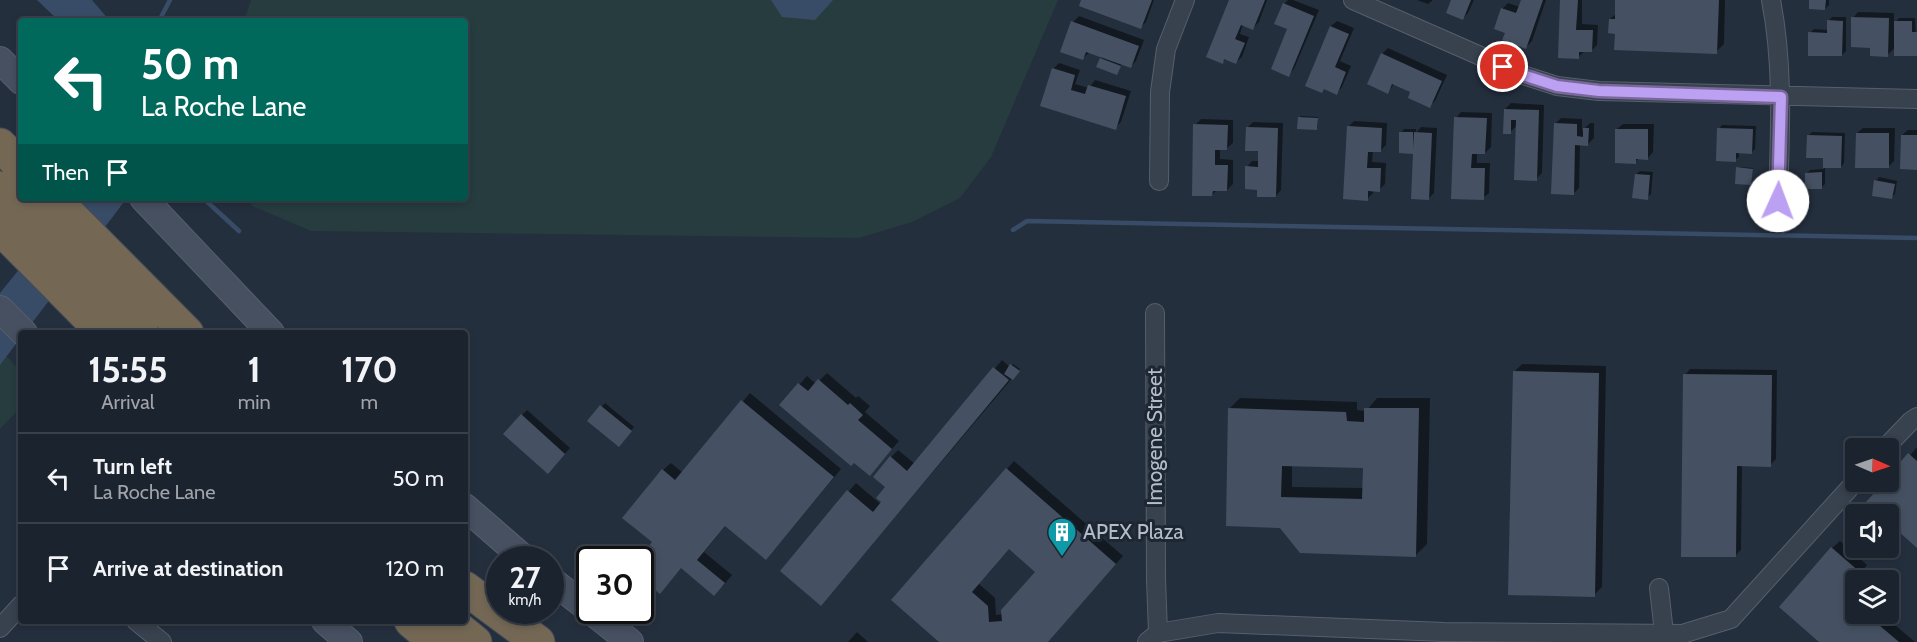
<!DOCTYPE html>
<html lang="en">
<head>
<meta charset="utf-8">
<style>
  :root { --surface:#1b232e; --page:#242b36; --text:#f1f3f6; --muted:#a0a4aa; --line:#39404a }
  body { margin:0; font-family:Cabin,sans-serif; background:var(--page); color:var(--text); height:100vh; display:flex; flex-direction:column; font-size:22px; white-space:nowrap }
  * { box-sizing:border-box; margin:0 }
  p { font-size:20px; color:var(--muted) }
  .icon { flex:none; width:33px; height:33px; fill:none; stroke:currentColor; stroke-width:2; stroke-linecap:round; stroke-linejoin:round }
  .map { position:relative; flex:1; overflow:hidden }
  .drawer { position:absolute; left:18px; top:330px; width:450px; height:294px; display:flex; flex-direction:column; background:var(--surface); border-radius:6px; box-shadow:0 3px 9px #0003,0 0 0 2px var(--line) }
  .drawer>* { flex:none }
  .top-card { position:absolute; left:18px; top:18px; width:450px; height:183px; border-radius:6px; box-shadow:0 3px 9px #0003,0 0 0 2px var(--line); background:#00695c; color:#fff; overflow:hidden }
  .needle { width:39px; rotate:92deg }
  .controls { position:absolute; left:1845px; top:438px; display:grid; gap:12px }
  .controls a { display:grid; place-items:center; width:54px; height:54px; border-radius:6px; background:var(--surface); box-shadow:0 3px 9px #0003,0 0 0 2px var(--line); font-size:30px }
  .speed { position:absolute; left:486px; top:546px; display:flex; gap:12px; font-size:30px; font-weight:700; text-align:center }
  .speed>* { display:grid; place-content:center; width:78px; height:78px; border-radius:50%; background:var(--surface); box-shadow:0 3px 9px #0003,0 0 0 2px var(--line); line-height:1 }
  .speed small { font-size:15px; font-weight:400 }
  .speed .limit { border:3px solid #111; border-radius:9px; background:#fff; color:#111 }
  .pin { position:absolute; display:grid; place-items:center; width:51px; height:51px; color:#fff; margin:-26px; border:3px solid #fff; border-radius:50%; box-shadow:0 2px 6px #0007 }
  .me { position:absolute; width:66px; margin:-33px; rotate:2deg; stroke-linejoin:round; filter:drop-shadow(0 0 4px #0008) }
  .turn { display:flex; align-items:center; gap:21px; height:126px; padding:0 24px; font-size:27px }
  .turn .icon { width:78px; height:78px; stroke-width:2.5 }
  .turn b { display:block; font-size:42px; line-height:51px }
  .then { display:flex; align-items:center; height:57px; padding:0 24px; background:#0003; gap:12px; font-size:22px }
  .eta { display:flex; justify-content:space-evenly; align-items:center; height:102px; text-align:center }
  .eta b { font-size:36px; font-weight:700; line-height:42px }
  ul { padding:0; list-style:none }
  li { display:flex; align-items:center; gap:18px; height:90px; padding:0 24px; border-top:2px solid var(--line) }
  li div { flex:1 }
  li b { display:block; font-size:22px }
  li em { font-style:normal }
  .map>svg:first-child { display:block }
</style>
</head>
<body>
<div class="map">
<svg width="1917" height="642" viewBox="0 0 1917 642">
  <rect width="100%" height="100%" fill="#242f3e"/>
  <path fill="#263c3f" d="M251,0H1058L991,157L960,198L912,222L859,238L311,231L252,206L249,198H465V21H244Z
    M0,349L21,372V407L0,429Z"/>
  <path fill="#394c67" d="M37,0H92L110,21H59Z
    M771,0H833L815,20L782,17Z
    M77,198H127L0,365V293Z"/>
  <path fill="#0007" fill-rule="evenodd" d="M1083,0H1154L1146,22L1140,28Z
    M1230,0H1267L1259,22L1253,28L1243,24L1240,34L1249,37L1242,57L1236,62L1226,58L1222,62Z
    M1288,0H1293L1319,10L1294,69L1289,75V29L1284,4Z
    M1417,0H1433L1428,4Z
    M1453,0H1474L1468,13L1463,18Z
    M1522,0H1546L1532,41L1526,47L1507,32L1502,9L1508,3L1520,7Z
    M1562,0H1582V24L1598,25L1597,45L1591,51H1585L1578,57Z
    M1617,0H1725L1724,44L1716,52L1610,19L1617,13Z
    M1811,0H1829V5L1825,9Z
    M1858,12L1894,13V24L1899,18H1915L1917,55L1896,47L1887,55L1872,46L1853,18Z
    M1079,16L1144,40L1136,61L1131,66L1122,63L1117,74L1101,59L1103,56L1090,52L1083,58L1073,22Z
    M1832,17H1846V51L1842,55L1810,33L1814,29L1828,30V21Z
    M1337,21L1354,28L1340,61L1351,66L1342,87L1337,93L1325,88L1322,91L1307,85L1331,26Z
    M1388,48L1447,75L1435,101L1429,106L1412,92L1394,84L1388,92L1382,54Z
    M1059,63L1080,70L1075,84L1089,88L1095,80L1131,91L1121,122L1115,128L1042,105L1053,69Z
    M1511,103L1544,105L1542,173L1536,179L1518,125L1510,132L1505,109Z
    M1461,112L1492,113L1491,147L1485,153H1477V163H1490L1489,193L1483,198L1453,197L1456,118Z
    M1301,116L1318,117V127L1316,129L1300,117Z
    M1561,118L1582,119V131L1590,123H1594V138L1588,144H1580L1579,188L1573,194L1555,124Z
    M1201,119L1233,120V143L1227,148H1220V159L1233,160V184L1227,190H1217L1212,195L1195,125Z
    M1354,121L1387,123L1386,145L1380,151L1373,150L1372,162L1386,163L1385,184L1379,190H1373V193L1367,199L1348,127Z
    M1253,122L1283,123L1281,190L1276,196L1259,188L1247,167L1252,161H1259L1260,150L1247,128Z
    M1623,124H1654L1653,152L1648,158H1639L1635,162L1617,129Z
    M1722,125L1756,126L1755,149L1752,152H1739V157L1735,160L1719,129Z
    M1421,127L1437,128L1434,193L1429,198L1415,149L1412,152L1401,133L1404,129H1416V133Z
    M1863,128H1895L1894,161L1888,167L1857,133Z
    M1908,130H1917V168L1902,135Z
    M1812,132L1845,133L1844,163L1841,167L1825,166V184L1822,187L1807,173L1810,170L1824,169V156L1808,136Z
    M1739,167L1753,168L1751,183L1738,168Z
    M1640,171L1653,172L1651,194L1647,198L1636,174Z
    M1879,177L1897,181L1895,194L1891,198L1876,181Z
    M1002,360L1010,367L1013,364L1020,369L828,596L782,571L856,483L884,507L891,457L898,450L915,464Z
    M1522,364L1606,366L1602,587L1594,595L1514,372Z
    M1690,369L1777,370L1776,459L1770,465H1742L1741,550L1735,556L1685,375Z
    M827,373L856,398L858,396L870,406L865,412L899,441L877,466L781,405L807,376L816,384Z
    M750,393L841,469L774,550L726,525L704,552L732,575L722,587L682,567L650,555L654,542L663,470L671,463L683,473Z
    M1240,398L1357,402V410L1366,411L1377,398H1430L1427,544L1416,555L1301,552L1229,409ZM1292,465L1364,466V488L1292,487Z
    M605,403L634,427L622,442L589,421Z
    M527,410L570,448L553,467L522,415Z
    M1917,447V546L1888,514H1857L1886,482H1888Z
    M1014,461L1123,556L1047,642H941L893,600ZM1009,548L1037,572L1003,614L996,615L995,598L978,583Z
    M1840,541L1867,565L1850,585L1856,590V614H1882L1915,642H1821L1832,548Z
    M857,632L868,642H848Z"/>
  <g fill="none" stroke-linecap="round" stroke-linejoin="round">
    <path stroke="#394c67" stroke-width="4.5" d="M159,21L170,0
      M203,198L239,231
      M1013,230L1027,221L1917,238"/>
  </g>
  <path fill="#455162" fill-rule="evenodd" d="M1081,0H1152L1141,29L1079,6Z
    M1229,0H1265L1253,30L1241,25L1235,39L1245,43L1236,64L1224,59L1223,64L1206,57Z
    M1451,0H1471L1463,20L1446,13Z
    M1521,0H1543L1526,49L1502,40L1505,33L1494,29L1501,8L1516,13Z
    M1560,0H1578L1576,30H1593L1592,52H1579V59L1558,58Z
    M1615,0H1719L1717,54L1614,50L1615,34L1608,33L1609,19H1615Z
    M1809,0H1826L1825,10L1809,9Z
    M1283,3L1314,16L1289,77L1271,69L1287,29L1274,24Z
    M1851,17L1889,18L1888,57L1870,56V48L1851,47Z
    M1827,20L1843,21L1842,56H1808V32L1827,33Z
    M1071,21L1139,46L1131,68L1086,52L1083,60L1060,52Z
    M1894,21H1912V32H1917V56H1894Z
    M1330,26L1349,34L1335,67L1346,72L1337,95L1324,89L1322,93L1305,86Z
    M1381,53L1442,81L1430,108L1408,98L1410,92L1392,84L1388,94L1367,84Z
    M1100,58L1121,66L1117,75L1096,67Z
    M1052,68L1075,75L1071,90L1085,94L1088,85L1126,96L1116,130L1040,106Z
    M1504,109L1539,110L1537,181L1514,180L1516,120H1511V134H1503Z
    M1298,117L1318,118L1317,130L1297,129Z
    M1454,117L1487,118L1485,154H1472L1471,168H1485L1484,200L1451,199Z
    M1554,123L1577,124V136L1583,137V128H1589L1588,146L1575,145L1574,195L1551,194Z
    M1193,124L1228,125L1227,150H1215V165H1228L1227,191H1213L1212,196H1192Z
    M1347,126L1382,128L1381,152H1368L1367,168H1381L1380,192L1368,191V201L1343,199Z
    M1246,127L1278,128L1276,197H1257V190L1245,189V166L1258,167V151H1245Z
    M1717,128L1753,129L1752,154L1736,153V162L1716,161Z
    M1615,129H1648V160L1636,159V164L1615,163Z
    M1399,132H1413V149L1414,132L1432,133L1429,200L1411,199L1413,154L1399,153Z
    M1856,133H1889V168H1855Z
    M1807,135L1842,136L1841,168H1823V158H1806Z
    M1901,135H1917V170L1900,169Z
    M1736,167L1753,169L1751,185L1735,184Z
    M1822,172V189H1805V173Z
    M1635,174L1650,175L1648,200L1632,198Z
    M1874,180L1895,184L1892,199L1872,196Z
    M1010,364L1020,371L1013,380L1004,374Z
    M993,367L1009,380L821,606L780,571L847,490L873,512L881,502L876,498L885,487L873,477L890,456L907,471Z
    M1513,371L1599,373L1595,597L1508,595Z
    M1683,374L1772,375L1771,467L1737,466L1736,557H1681Z
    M818,379L848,405L850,403L863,415L858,420L892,449L870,476L854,463L851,466L779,405L798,383L808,391Z
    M741,400L834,477L766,560L725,526L697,560L725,583L714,596L681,568L660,594L640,578V564L648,556L644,552L652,542L622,518L662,469L675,480Z
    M600,405L632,431L619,447L587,421Z
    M1228,408L1346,412L1347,421L1364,422V408H1419L1416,557L1300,553L1280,528L1226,526ZM1282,466L1363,468L1362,499L1281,497Z
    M521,414L565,454L548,474L503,434Z
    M1908,453L1917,461V548L1897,530L1888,540V514H1856V527L1849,521L1884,482H1888V476Z
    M1006,468L1116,564L1048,642H939L891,600ZM1009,549L1035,572L1001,610L1002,621L989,622L988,606L972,592Z
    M1831,547L1861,573L1843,593L1856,604V614H1866L1899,642H1819L1779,607Z"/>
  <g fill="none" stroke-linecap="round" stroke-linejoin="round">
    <g stroke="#565f6c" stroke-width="20">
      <path id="minor" d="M1353,0L1526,76L1557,86L1599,91L1917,99
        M1771,0C1784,67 1780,134 1778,201
        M1159,181L1160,92L1166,49L1185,0
        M1155,313L1156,579L1158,633
        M1885,448L1911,421L1917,417
        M1659,588L1664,633
        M136,621L162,642
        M0,628L21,605
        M1147,642L1158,633L1218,623L1444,632L1682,634L1731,619L1856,481"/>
    </g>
    <g stroke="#565f6c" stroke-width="28">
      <path id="secondary" d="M0,60L21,81
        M143,198L271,333
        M0,309L24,333
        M465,507L526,560
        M550,579L590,610
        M590,610L630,642
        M325,621L349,642"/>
    </g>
    <g stroke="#434c59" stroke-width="35">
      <path id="motorway" d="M0,145L21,166
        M0,188L142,333
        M53,198L187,333
        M0,228L104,333
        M465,588L538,642
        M411,621L436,642
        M449,621L475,642"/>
    </g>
    <use href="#minor" stroke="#38414e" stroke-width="18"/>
    <use href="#secondary" stroke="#465061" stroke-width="26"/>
    <use href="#motorway" stroke="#746855" stroke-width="33"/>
  </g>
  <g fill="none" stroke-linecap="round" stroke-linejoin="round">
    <g stroke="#7a689d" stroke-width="15">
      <path id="route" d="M1503,67L1526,76L1557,86L1599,91L1781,97L1778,201"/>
    </g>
    <use href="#route" stroke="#bca0f2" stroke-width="10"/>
  </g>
  <defs>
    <g id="building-pin" transform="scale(1.5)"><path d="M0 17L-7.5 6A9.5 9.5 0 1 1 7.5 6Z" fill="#0f9aa8" stroke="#1d2633"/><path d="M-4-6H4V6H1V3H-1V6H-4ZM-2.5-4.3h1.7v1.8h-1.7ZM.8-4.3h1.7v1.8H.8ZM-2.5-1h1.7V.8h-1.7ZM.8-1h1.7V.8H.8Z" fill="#fff"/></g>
  </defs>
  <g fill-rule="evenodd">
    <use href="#building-pin" x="1062" y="532"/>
  </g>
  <g text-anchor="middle" stroke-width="6" stroke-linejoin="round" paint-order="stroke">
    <g font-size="21" fill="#b4bcc9" stroke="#1d2633">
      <text transform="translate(1155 437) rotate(-90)" y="7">Imogene Street</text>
    </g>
    <g font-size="21" fill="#b4bcc9" stroke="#1d2633" text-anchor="start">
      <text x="1083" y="539">APEX Plaza</text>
    </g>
  </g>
</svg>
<div class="controls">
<a><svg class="needle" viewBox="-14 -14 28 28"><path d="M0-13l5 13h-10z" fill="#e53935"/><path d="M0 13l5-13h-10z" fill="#a0a4aa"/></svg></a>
<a><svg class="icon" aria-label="sound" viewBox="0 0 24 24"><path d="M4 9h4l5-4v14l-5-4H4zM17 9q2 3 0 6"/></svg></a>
<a><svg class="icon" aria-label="layers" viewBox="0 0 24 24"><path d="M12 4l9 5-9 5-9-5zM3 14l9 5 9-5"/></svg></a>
</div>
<div class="speed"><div>27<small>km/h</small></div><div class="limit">30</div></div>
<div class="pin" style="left:1503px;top:67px;background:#d93025"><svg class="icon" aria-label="arrive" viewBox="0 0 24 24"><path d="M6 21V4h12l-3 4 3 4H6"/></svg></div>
<svg class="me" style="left:1778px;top:201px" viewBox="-20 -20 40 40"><circle r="19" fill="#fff"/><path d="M0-13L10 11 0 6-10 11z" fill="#bca0f2"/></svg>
<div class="top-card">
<div class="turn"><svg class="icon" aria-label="left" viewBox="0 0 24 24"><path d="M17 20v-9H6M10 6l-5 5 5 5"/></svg><div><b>50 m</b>La Roche Lane</div></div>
<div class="then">Then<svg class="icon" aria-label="arrive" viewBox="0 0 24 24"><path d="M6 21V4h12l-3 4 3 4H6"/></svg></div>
</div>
<section class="drawer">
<div class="eta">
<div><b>15:55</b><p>Arrival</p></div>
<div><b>1</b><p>min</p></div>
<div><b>170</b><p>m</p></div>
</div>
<ul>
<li><svg class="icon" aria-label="left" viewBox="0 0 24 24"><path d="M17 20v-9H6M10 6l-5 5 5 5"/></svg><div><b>Turn left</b><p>La Roche Lane</p></div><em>50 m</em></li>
<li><svg class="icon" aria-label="arrive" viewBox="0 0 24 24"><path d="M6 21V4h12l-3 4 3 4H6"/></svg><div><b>Arrive at destination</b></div><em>120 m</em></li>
</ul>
</section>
</div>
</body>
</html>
